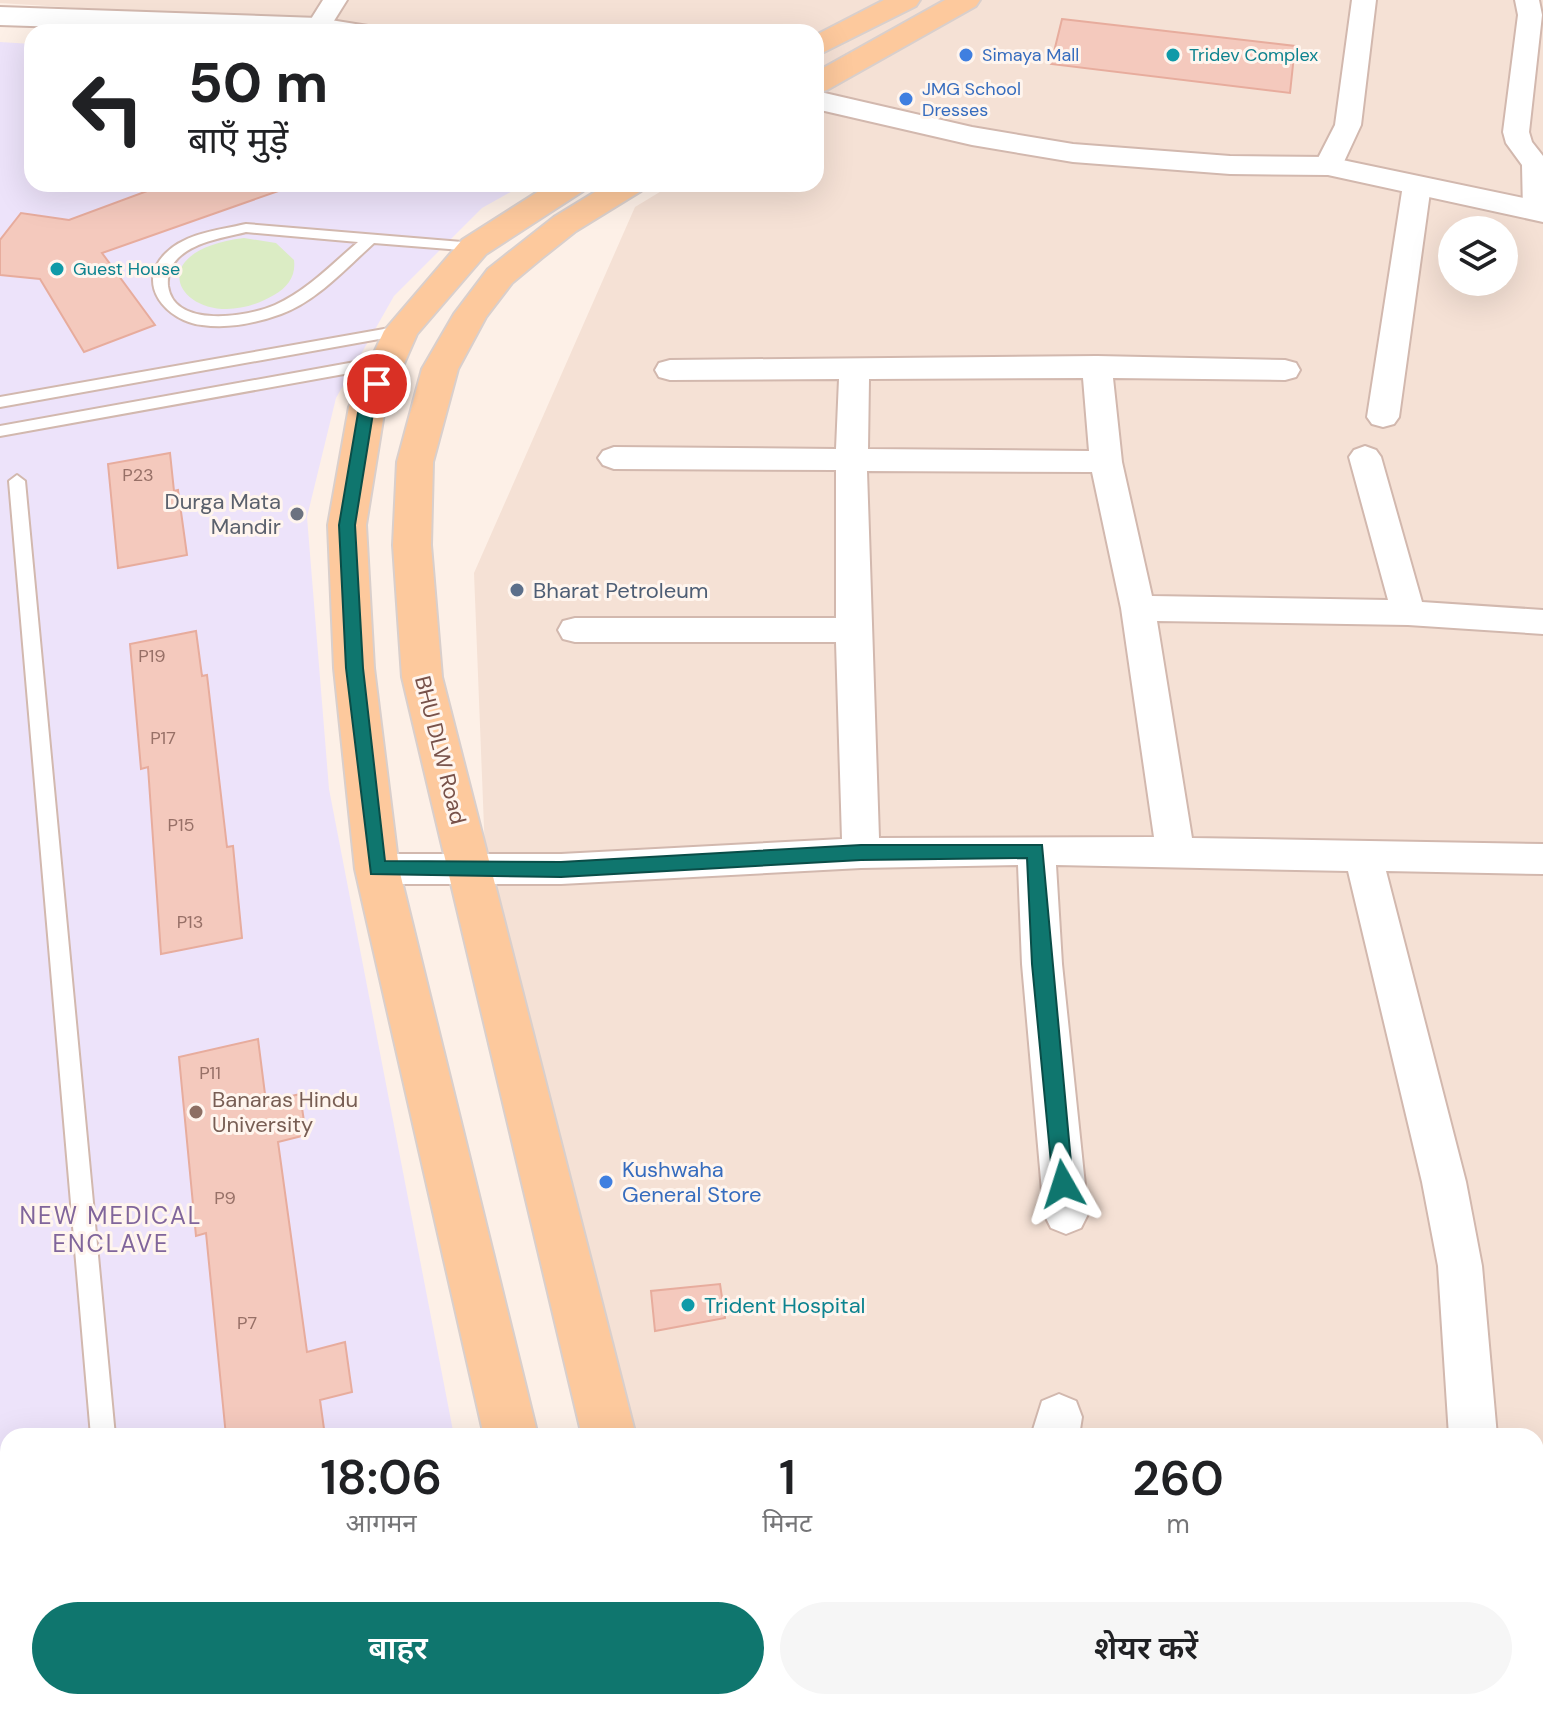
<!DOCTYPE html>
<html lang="hi">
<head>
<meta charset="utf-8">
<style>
  :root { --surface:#fff; --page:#f6f6f6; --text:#202124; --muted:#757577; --accent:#0f766e }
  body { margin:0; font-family:"DM Sans","Noto Sans Devanagari",sans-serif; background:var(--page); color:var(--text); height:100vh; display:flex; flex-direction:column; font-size:30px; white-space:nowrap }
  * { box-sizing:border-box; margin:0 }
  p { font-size:26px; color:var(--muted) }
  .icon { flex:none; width:44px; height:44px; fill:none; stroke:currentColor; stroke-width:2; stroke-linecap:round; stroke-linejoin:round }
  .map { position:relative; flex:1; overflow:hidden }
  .panel { position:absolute; left:0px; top:1428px; width:1544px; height:282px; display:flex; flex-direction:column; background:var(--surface); border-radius:24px 24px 0 0; box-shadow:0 8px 32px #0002 }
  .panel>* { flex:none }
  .top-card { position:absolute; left:24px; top:24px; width:800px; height:168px; border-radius:24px; box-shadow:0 8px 32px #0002; background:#fff; color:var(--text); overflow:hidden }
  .buttons { position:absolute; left:1438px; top:216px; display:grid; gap:16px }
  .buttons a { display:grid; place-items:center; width:80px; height:80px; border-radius:50%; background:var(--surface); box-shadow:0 8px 32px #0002; font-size:40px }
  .pin { position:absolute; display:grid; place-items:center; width:68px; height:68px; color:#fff; margin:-34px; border:4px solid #fff; border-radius:50%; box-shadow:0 2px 8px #0007 }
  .me { position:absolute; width:88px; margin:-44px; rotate:354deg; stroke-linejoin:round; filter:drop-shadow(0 0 6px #0008) }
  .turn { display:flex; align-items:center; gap:28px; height:168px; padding:0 32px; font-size:36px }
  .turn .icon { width:104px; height:104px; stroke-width:2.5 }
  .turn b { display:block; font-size:56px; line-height:68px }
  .eta { display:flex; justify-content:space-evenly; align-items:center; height:136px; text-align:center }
  .eta b { font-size:48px; font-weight:600; line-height:56px }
  .primary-button { display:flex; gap:16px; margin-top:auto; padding:16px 32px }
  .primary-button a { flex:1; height:92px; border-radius:48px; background:var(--accent); color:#fff; font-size:32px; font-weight:600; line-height:92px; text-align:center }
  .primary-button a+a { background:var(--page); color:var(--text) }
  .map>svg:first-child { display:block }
</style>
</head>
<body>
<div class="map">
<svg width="1543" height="1709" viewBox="0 0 1543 1709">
  <rect width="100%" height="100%" fill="#fdf0e7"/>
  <path fill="#f5e1d5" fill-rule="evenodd" d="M0,0H1543V1709H680L678,1702H1536V1436H613L488,929L474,573L635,207L673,184H816V97L835,85L816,81V32H462L0,3ZM1452,230H1504V282H1452Z"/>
  <path fill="#ede3fa" d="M0,42L32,44V184H525L482,208L394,296L336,398L307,517L329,789L454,1436H8V1702H505L506,1709H0Z"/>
  <path fill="#dbecc4" d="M244,238L276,243L294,260C296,276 288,287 274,295C193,343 124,253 244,238Z"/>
  <path fill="#f4c9bd" stroke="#e7ac9d" stroke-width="2" d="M1062,19L1295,46L1290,93L1051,64Z
    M166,184H283L284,189L102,253L155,325L84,352L40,279L0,275V240L21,213L69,220Z
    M170,453L174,491L178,490L187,555L118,568L108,464Z
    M196,631L202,676L207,675L227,847L233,846L242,938L161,954L148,767L141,769L130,644Z
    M258,1039L266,1102L300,1094L306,1135L278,1142L307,1352L345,1342L352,1392L320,1400L325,1436H226L206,1233L196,1236L179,1057Z
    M720,1284L725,1318L655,1331L651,1291Z"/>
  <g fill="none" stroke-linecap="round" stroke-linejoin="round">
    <g stroke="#d2b8ae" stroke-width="4">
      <path id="service" d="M246,224L474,243L481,247L474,251L374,243C346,268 317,301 281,314C256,323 229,329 202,325C167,321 134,284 166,253C186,233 220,230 246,224ZM246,232L358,242C332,264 307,291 275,305C248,317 174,329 168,286C167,275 170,266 178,258C196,241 223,238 246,232Z
        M401,326L409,331L407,334L0,407V397Z
        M388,356L396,361L394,365L0,436V426Z
        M17,475L25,481L115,1436H91L9,481Z
        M113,1702H141V1709H113Z"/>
    </g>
    <g stroke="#d2b8ae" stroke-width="4">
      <path id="minor" d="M323,0H347L327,32H309L306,27Z
        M1352,0H1376L1361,125L1342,166L1338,172H1318L1314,166L1335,125Z
        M1515,0H1539L1542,15L1529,132L1532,142L1543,156V218L1527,217L1523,211L1522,165L1506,143L1503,132L1518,15Z
        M1417,177L1427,179L1431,185L1399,417L1394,424L1383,427L1372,424L1367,417L1403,185L1407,179Z
        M1097,356L1285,360L1296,363L1300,370L1296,377L1285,380L1113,378L1122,462L1152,596L1388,600L1349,457L1354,450L1365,446L1376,450L1381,457L1422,602L1543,610V634L1408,625L1157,621L1192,838L1543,844V874L1386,871L1466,1182L1482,1266L1497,1436H1449L1438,1266L1422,1182L1348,871L1056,865L1062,964L1088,1214L1081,1228L1066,1234L1051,1228L1044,1214L1022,964L1018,865L861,868L561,884H377L363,880L358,869L363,858L377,854H561L842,839L836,642H575L563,639L558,630L563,621L575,618H836V470L614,469L603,465L598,458L603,451L614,447L836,449L839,379L670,380L659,377L655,370L659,363L670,360ZM1083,378L1089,451L868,449L869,379ZM867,471L1092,472L1121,608L1154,837L879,838Z
        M1059,1394L1076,1401L1082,1417L1079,1436H1031L1042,1401Z
        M1536,1479L1543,1481V1529L1536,1527Z
        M1301,1702H1353V1709H1301Z"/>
    </g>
    <g stroke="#d2b8ae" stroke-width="4">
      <path id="tertiary" d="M0,7L318,18L368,26L372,32H214L0,25Z
        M816,91L972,127L1073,144L1230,156L1328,157L1543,202V222L1328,175L1230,174L1073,162L972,145L816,109Z"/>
    </g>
    <g stroke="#d9cfcc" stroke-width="4">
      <path id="primary" d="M884,0H920L916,6L816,56V35Z
        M945,0H980L976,6L827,90L816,93V72Z
        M550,184H588L583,191L486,254L417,334L385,407L366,525L374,668L399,869L538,1436H484L355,869L334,668L328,525L349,407L384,331L462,240Z
        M608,184H646L641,191L576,231L542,258L512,283L486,317L458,369L433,462L431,545L442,677L636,1436H582L402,677L393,545L397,462L422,369L454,314L488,269L554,217Z
        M544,1702H604L605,1709H545Z
        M645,1702H705L706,1709H646Z"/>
    </g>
    <use href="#service" fill="#fff" fill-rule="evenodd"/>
    <use href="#minor" fill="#fff" fill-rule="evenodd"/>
    <use href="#tertiary" fill="#fff" fill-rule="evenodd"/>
    <use href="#primary" fill="#fdc99d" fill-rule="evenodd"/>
  </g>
  <path fill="#0f766e" stroke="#0a4d48" stroke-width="2" d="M377,379L385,384L374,407L355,525L363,668L385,861L561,862L861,845H1042L1073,1184L1070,1190L1063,1193L1056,1190L1053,1184L1032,964L1027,858L861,860L561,877L371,874L346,668L339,525L359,407L370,384Z"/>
  <g fill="#3f7fe0" stroke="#fff5ee" stroke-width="3">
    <circle cx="966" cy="55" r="8"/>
    <circle cx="906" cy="99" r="8"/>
    <circle cx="606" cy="1182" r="8"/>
  </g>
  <g fill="#0f9aa8" stroke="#fff5ee" stroke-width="3">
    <circle cx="1173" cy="55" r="8"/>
    <circle cx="57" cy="269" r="8"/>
    <circle cx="688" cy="1305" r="8"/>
  </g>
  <circle fill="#6b7280" stroke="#fff5ee" stroke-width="3" cx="297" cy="514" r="8"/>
  <circle fill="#5c6f8a" stroke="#fff5ee" stroke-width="3" cx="517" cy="590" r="8"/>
  <circle fill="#8d6e63" stroke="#fff5ee" stroke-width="3" cx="196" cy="1112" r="8"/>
  <g text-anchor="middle" stroke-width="6" stroke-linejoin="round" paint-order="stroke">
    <g font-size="18" fill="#366cbe" stroke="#fff5ee" text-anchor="start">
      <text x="982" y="61">Simaya Mall</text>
      <text x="922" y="95">JMG School<tspan x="922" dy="21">Dresses</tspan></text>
    </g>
    <g font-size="18" fill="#0d838f" stroke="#fff5ee" text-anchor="start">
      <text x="1189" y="61">Tridev Complex</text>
      <text x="73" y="275">Guest House</text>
    </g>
    <g font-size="18" fill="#977067">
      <text x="138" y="481">P23</text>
      <text x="152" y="662">P19</text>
      <text x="163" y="744">P17</text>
      <text x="181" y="831">P15</text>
      <text x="190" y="928">P13</text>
      <text x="210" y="1079">P11</text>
      <text x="225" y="1204">P9</text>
      <text x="247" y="1329">P7</text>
    </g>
    <g font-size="22" fill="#5b616d" stroke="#fff5ee" text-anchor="end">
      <text x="281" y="509">Durga Mata<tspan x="281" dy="25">Mandir</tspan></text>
    </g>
    <g font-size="22" fill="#4e5e75" stroke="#fff5ee" text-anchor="start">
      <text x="533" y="598">Bharat Petroleum</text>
    </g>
    <g font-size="22" fill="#78524a" stroke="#fff5ee">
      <text transform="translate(441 750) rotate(76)" y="8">BHU DLW Road</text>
    </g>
    <g font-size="22" fill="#785e54" stroke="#fff5ee" text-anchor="start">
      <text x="212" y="1107">Banaras Hindu<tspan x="212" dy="25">University</tspan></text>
    </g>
    <g font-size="22" fill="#366cbe" stroke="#fff5ee" text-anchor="start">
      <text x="622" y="1177">Kushwaha<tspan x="622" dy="25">General Store</tspan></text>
    </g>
    <g font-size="22" fill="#0d838f" stroke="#fff5ee" text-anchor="start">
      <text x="704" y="1313">Trident Hospital</text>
    </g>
    <g font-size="24" letter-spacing="2" fill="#80659b" stroke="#fff5ee">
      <text x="111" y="1224">NEW MEDICAL<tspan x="111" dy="28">ENCLAVE</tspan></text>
    </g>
  </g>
</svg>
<div class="buttons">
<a><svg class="icon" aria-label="layers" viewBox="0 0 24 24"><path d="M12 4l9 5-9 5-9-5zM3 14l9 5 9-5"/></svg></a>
</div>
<div class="pin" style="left:377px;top:384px;background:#d93025"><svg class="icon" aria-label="arrive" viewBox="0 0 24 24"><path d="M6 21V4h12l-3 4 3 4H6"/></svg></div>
<svg class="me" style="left:1063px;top:1184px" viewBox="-20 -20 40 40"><path d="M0-17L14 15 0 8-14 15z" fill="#0f766e" stroke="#fff" stroke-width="4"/></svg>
<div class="top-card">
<div class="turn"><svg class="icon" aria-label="left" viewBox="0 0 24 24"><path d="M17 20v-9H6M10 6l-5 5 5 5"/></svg><div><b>50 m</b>बाएँ मुड़ें</div></div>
</div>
<section class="panel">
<div class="eta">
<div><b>18:06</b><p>आगमन</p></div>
<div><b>1</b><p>मिनट</p></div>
<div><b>260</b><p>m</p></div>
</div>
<div class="primary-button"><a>बाहर</a><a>शेयर करें</a></div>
</section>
</div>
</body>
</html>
